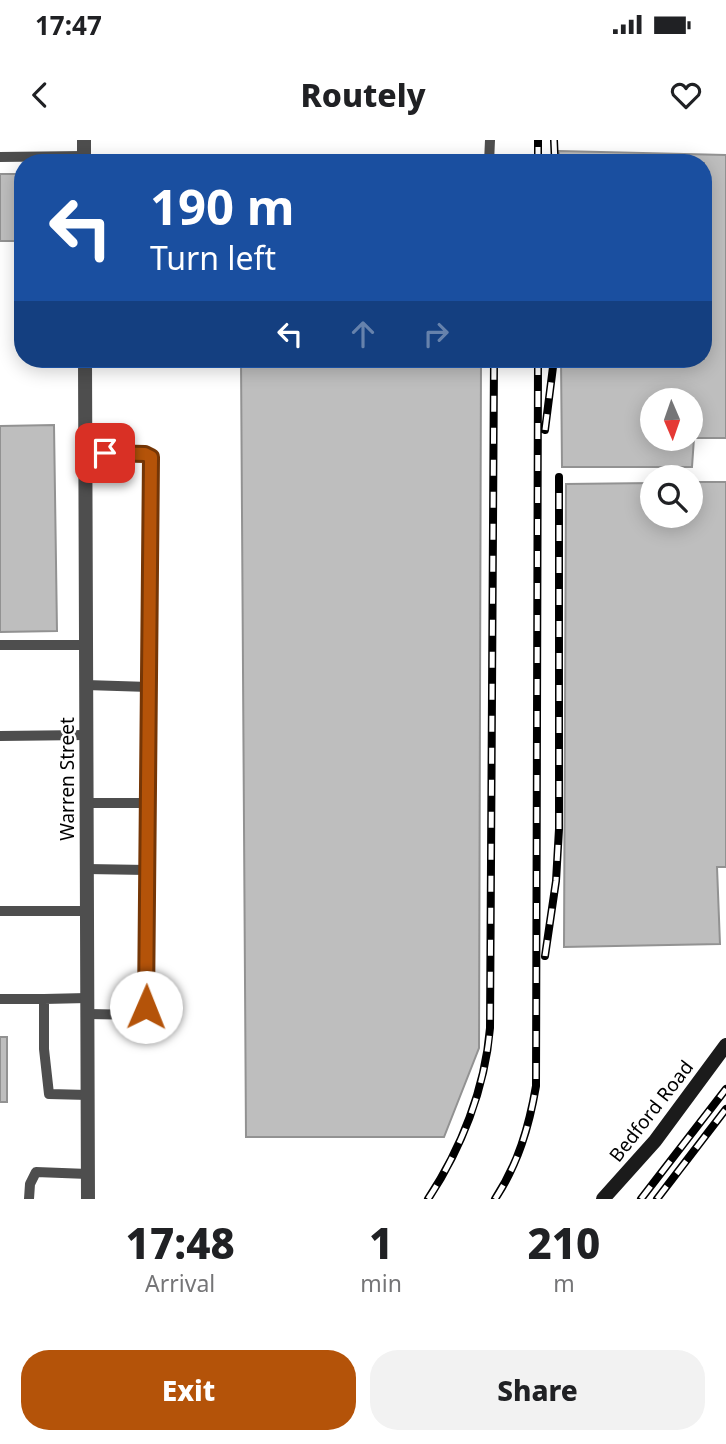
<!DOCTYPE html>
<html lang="en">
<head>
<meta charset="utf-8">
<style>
  :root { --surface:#fff; --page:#f2f2f2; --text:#202124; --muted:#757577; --accent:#b45309 }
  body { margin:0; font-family:"Noto Sans",sans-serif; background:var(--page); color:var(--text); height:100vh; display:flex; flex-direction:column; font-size:26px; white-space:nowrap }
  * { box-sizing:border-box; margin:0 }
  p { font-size:23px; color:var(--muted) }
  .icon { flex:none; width:38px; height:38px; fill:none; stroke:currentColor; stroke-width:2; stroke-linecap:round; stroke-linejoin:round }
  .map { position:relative; height:1059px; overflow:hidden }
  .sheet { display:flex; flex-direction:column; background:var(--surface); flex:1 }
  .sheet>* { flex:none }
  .banner { position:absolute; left:14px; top:14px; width:698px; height:214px; border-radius:28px; box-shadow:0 4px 18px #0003; background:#1a4fa0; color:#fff; overflow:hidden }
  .needle { width:46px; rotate:178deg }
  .tools { position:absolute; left:640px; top:248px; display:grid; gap:14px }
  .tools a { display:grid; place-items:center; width:63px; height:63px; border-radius:50%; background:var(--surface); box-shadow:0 4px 18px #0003; font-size:35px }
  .pin { position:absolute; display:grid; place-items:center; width:60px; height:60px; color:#fff; margin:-30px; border-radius:14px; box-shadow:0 4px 10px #0006 }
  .me { position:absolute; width:77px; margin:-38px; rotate:1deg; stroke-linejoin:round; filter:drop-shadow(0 0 5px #0008) }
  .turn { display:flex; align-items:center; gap:24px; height:147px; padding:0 21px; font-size:32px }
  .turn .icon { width:91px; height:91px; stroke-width:2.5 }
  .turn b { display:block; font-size:49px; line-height:60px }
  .lanes { display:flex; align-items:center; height:66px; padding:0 21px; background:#0003; justify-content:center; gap:35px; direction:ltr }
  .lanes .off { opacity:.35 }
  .eta { display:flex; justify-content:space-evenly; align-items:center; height:119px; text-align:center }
  .eta b { font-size:42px; font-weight:800; line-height:49px }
  .primary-button { display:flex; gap:14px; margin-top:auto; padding:14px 21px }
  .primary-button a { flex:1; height:80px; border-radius:28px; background:var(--accent); color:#fff; font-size:28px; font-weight:800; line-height:80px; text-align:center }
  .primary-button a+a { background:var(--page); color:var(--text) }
  .status { display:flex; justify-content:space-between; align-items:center; height:49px; padding:0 35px; background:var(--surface); direction:ltr }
  .status svg { height:19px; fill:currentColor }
  header { display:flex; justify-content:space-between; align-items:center; height:91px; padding:0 21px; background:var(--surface); font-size:32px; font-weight:800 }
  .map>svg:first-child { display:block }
</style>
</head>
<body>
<div class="status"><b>17:47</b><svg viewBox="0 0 49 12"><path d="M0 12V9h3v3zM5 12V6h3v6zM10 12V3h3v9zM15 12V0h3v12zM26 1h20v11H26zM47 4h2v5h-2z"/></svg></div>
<header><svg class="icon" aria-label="back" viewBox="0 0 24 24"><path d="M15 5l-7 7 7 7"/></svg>Routely<svg class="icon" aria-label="heart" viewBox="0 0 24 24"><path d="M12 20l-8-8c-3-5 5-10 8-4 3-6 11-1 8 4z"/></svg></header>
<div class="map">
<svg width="726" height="1059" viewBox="0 0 726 1059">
  <rect width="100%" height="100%" fill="#fff"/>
  <path fill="#bebebe" stroke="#929292" stroke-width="2" fill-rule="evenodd" d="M559,11L726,15V298H694L692,327H562L561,219H704V23H559ZM653,261H691V299H653Z
    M0,34H23V101H0Z
    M241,219H481L479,908L444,997H246Z
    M54,285L57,491L0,492V286Z
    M691,342H726V727H717L720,804L564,807L566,344L653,343V376H691Z
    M0,897H7V962H0Z"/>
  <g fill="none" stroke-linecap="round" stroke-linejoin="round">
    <path stroke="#4e4e4e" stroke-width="10" d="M0,17L84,16
      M489,23L490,0
      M85,313L145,314L151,317L146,867L142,875L88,874
      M0,505H86
      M86,545L149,547
      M0,596L86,595
      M87,663H148
      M87,729L147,730
      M0,771H87
      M87,858L44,859V909L49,954L88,955
      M0,859H44
      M29,1059L30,1044L36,1032L88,1034"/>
    <path stroke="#4e4e4e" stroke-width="14" d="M84,0V23
      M85,219L88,1059"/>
    <path stroke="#1b1b1b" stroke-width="14" d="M603,1059L655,1001L726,905"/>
    <g stroke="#000" stroke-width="8">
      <path id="rail" d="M554,0L555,23
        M538,23V0
        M545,290L554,219
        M545,816L556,741L559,689V337
        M428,1059C461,1009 485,949 490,888L494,219
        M495,1059C518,1024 529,987 536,946L538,219
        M641,1059L726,949
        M657,1059L726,969"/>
    </g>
    <use href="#rail" stroke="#fff" stroke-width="5" stroke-dasharray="16" stroke-linecap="butt"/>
  </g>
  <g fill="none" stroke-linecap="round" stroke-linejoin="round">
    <g stroke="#753606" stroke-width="18">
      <path id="route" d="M105,313L145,314L151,317L146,867"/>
    </g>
    <use href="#route" stroke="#b45309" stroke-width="12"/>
  </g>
  <g text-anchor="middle" stroke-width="5" stroke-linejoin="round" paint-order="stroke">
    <g font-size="19" fill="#000" stroke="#fff">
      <text transform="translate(67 639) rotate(-90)" y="7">Warren Street</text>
      <text transform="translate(651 971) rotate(-52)" y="7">Bedford Road</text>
    </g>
  </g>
</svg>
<div class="tools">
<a><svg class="needle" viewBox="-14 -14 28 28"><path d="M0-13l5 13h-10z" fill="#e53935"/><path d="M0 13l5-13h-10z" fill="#757577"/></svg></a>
<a><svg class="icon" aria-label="search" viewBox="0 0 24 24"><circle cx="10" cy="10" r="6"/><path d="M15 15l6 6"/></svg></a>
</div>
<div class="pin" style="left:105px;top:313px;background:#d93025"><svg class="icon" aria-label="arrive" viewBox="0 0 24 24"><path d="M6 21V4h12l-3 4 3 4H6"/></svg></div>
<svg class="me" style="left:146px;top:867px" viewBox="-20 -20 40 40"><circle r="19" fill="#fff"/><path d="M0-13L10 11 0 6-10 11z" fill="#b45309"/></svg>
<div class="banner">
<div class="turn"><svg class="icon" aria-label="left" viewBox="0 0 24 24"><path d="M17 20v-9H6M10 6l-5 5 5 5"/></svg><div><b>190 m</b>Turn left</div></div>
<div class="lanes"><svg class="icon" aria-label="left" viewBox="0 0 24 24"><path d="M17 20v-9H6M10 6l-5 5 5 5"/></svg><svg class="icon off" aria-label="ahead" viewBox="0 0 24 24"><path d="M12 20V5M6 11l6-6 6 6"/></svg><svg class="icon off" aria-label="right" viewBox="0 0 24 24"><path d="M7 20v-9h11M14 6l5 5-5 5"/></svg></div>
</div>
</div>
<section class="sheet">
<div class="eta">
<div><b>17:48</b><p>Arrival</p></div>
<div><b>1</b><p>min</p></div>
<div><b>210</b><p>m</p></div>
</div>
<div class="primary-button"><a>Exit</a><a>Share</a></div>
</section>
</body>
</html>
